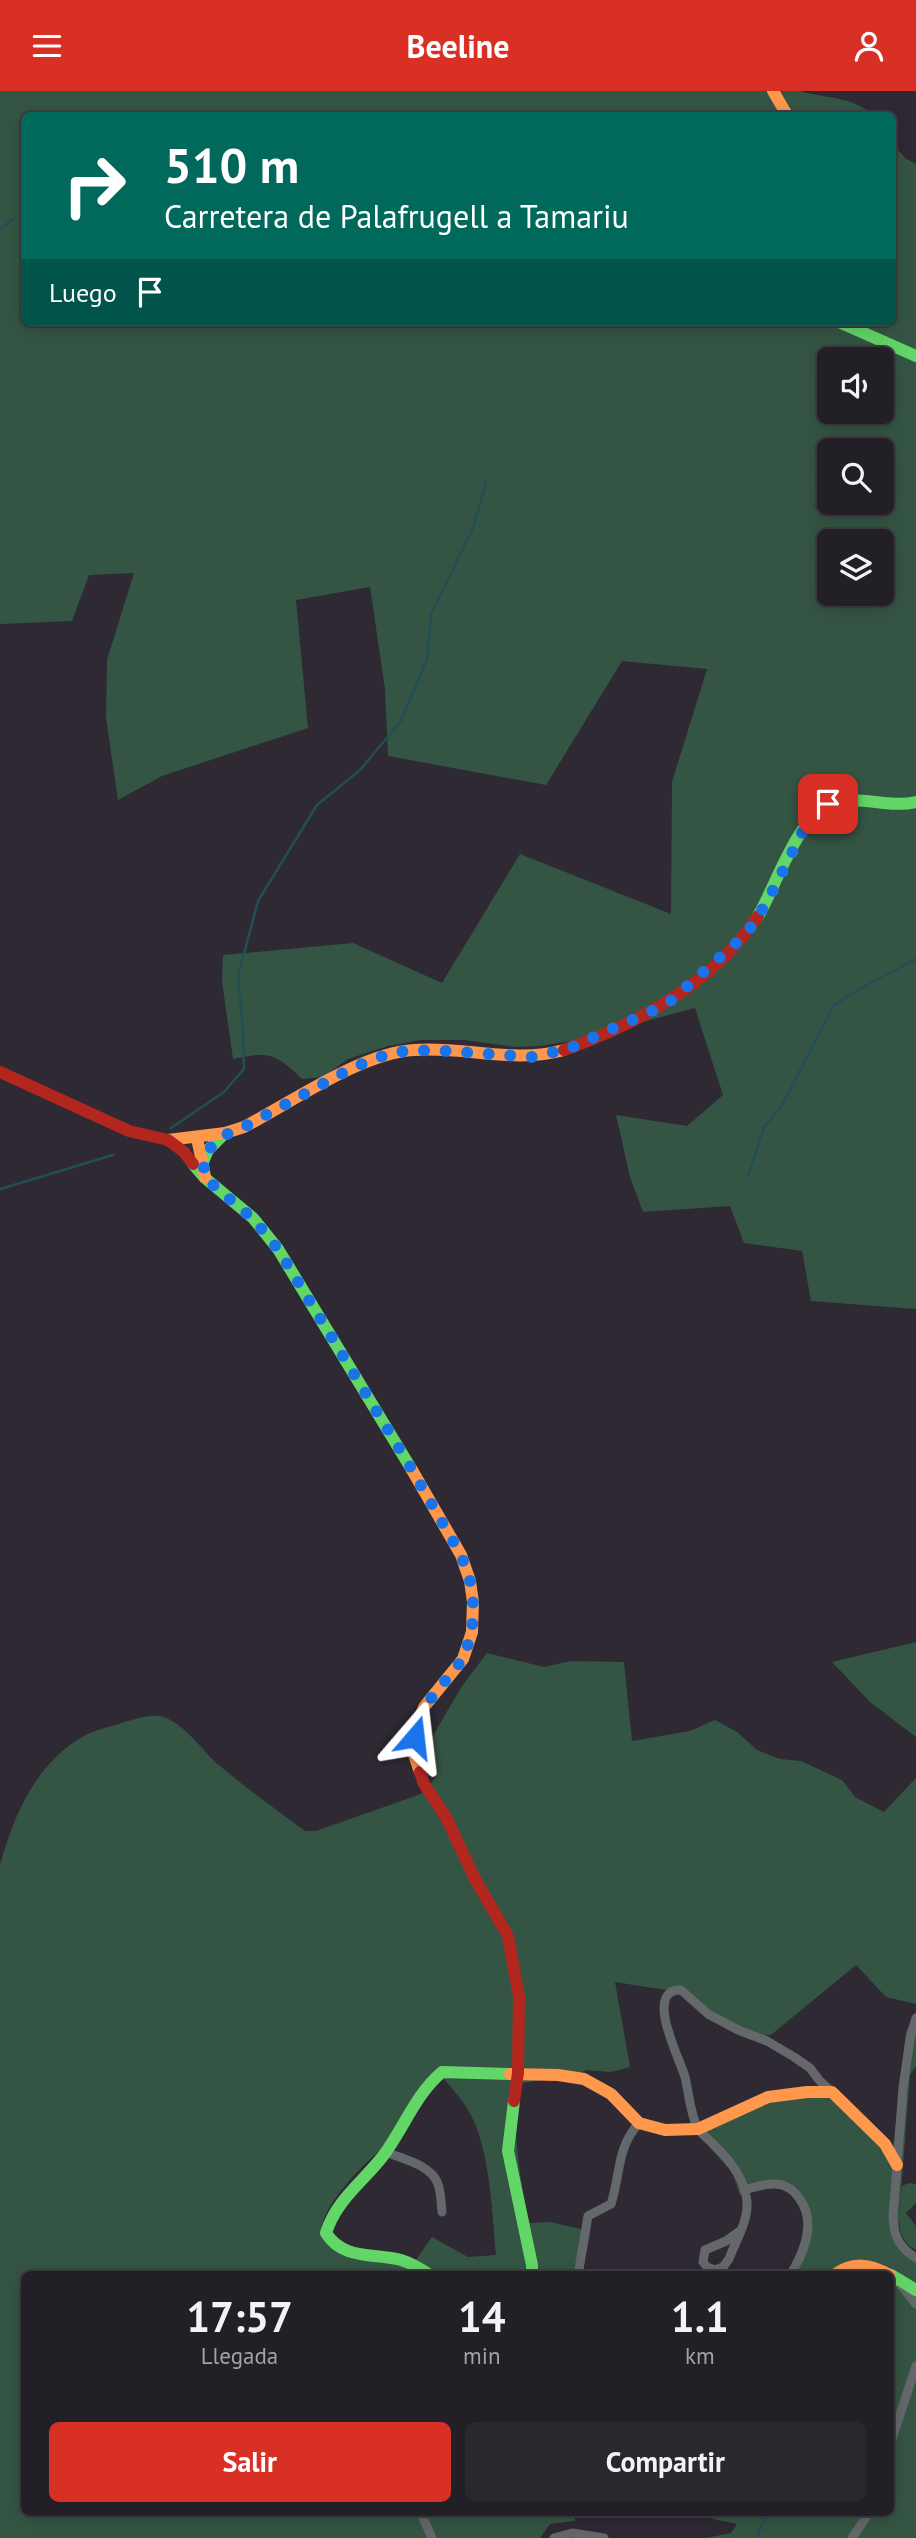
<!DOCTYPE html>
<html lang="es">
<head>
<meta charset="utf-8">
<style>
  :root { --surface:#221f26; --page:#2a272e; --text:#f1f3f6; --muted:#a2a2a7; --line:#3f3d43; --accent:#d93025 }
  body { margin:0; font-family:"PT Sans",sans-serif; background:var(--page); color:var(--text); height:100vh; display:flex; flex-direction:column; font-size:26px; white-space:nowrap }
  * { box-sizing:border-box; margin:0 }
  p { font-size:23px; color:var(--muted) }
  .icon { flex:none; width:38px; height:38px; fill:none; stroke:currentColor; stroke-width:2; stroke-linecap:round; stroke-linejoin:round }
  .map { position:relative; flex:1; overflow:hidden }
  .drawer { position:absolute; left:21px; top:2180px; width:873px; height:245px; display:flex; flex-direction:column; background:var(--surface); border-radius:10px; box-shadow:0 4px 18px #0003,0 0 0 2px var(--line) }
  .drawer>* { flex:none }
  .banner { position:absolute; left:21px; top:21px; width:875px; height:214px; border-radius:10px; box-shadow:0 4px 18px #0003,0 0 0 2px var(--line); background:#00695c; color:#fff; overflow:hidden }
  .tools { position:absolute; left:817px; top:256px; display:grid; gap:14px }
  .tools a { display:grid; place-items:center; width:77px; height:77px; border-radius:10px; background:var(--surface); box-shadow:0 4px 18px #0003,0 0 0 2px var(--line); font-size:35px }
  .pin { position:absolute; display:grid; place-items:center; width:60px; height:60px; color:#fff; margin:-30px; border-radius:14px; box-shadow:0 4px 10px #0006 }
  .me { position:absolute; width:77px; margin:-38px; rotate:17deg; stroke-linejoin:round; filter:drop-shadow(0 0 5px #0008) }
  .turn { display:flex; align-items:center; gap:24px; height:147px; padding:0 28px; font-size:32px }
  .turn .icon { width:91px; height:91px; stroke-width:2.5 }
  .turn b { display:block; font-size:49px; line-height:60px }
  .then { display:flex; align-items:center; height:66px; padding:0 28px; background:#0003; gap:14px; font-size:26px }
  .eta { display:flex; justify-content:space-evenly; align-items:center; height:119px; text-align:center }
  .eta b { font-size:42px; font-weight:800; line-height:49px }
  .primary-button { display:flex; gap:14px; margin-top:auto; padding:14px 28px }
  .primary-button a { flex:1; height:80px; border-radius:10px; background:var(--accent); color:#fff; font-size:28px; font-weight:800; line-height:80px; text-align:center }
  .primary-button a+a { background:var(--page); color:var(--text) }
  header { display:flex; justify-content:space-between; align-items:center; height:91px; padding:0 28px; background:var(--accent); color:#fff; font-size:32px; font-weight:800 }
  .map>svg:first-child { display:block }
</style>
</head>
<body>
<header><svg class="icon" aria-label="menu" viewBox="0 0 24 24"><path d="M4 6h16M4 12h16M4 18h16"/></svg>Beeline<svg class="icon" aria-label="person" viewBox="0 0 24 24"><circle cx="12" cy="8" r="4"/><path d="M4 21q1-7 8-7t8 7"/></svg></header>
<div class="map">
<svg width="916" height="2447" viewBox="0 0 916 2447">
  <rect width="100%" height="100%" fill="#2e2933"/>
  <path fill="#355544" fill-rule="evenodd" d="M0,0H800C823,7 856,6 872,24H24V231H892L893,53L905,67L916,73V1218L811,1210L802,1160L744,1152L730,1115L643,1121L630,1086L616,1024L687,1035L723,1004L695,917L571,950L540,955L515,956L464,949H421L388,955L348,968L323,986L302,988C276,963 269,960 233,968L222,890L223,864L353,852L442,892L520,763L671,823L672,691L707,578L622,570L546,694L388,665L385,598L370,496L296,509L308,637L162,685L118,709L106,627L107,569L134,482L89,484L72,530L0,533ZM830,268H882V320H830ZM830,359H882V411H830ZM830,450H882V502H830Z
    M916,1551V1646L870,1611L832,1571Z
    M487,1562L544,1576L571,1570L624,1571L632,1650L690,1640L715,1629L737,1641L757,1659L780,1668L801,1670L842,1689L855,1706L884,1721L916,1687V1913L886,1906L856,1874L772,1943L751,1948L684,1905L666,1899L615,1891L630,1976L611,1981L586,1979L580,1982L523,1992C507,2013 522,2106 530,2132L550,2131L590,2140L582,2184H24V2422H575V2430L550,2433L540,2447H0V1774C14,1724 35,1674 82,1646C94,1639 109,1636 122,1632C133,1628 153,1622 164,1626C188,1636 201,1659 220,1675C247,1698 277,1719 305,1740H316L421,1703L437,1685L425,1658L462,1595ZM435,1979C451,1995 468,2014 476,2035C491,2076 492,2121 496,2164L468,2166L432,2146L413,2173L337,2157L322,2136C324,2114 364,2071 382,2058Z
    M916,1920V1975L910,1984L898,2140L902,2152L916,2163V2447H706L731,2442L737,2433L713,2428L709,2422H891V2184H804L800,2180L797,2184H785C802,2162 819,2103 777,2097C766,2095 751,2101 740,2104L732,2081L702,2048L708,2032L747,2011L824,1997L893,2057L906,1941Z
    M909,2092L916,2093V2112L906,2122L916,2135V2159C892,2148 900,2115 902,2095Z"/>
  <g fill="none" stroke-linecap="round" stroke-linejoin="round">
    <path stroke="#224f56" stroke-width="2.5" d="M0,139L14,127
      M171,1037L224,1001L244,978L243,938L238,885L258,810L317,714L360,679L401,630L427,568L431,523L473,437L486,392
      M748,1085L764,1036L781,1016L834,914L865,895L916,868
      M0,1098L113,1064
      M758,2447L759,2439L768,2422"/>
    <path stroke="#65686b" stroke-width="9" d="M916,1927L910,1948L903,1997L893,2126C894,2146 899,2156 916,2167
      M386,2061C402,2068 432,2074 438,2093C441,2101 441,2112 442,2121
      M744,2099C756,2096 769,2091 782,2094C789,2096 795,2101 799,2107C817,2131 804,2162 790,2184
      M740,2140L726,2150L705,2159L703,2171L707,2176L715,2179L723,2176L729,2168C735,2151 748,2131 747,2112C746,2089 729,2068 713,2053C709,2048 701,2043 698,2038C690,2023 689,2002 685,1986C680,1968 643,1898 681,1899L708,1923L738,1939L767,1950L794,1966L810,1977L819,1989L832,2001
      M578,2184L588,2125L611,2113C621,2082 616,2058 639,2032
      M900,2193L916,2213
      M891,2351L916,2275
      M421,2422L432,2447
      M554,2447L572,2442L604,2447
      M852,2447L869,2422"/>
    <path stroke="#63d668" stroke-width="12" d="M839,231L916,265
      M758,825C777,794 800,715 840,710C866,706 890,717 916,711
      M203,1071L208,1059L225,1042
      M193,1073L205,1087L253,1127L278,1158L412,1379
      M514,2010L508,2060L532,2174V2184
      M430,2184C421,2178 411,2172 401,2169C373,2162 343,2169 326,2142C336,2109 363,2091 383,2065C404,2037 415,2004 442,1981L510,1983
      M891,2184L916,2199"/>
    <path stroke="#ff974d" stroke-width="12" d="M773,0L787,24
      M197,1047L205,1086
      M168,1049L225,1042L244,1036C292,1011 361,962 414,959C465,955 514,973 564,959
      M412,1379L461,1464L470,1490L473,1511L472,1541L463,1568L424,1616L418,1631L413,1661L420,1681
      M510,1983L558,1984L584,1988L611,2003L639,2032L665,2039L698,2038L768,2006L807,2001H832L885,2053L897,2074
      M834,2184C853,2170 870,2173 890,2184"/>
    <path stroke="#b3261e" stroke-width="12" d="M564,959C637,933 714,892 758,825
      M0,981L129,1040L168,1049L184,1061L193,1073
      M420,1681L424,1693L446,1726L474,1786L508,1845L519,1906L518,1982L514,2010"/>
  </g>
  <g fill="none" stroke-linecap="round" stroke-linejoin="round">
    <path stroke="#1a73e8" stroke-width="12" stroke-dasharray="0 21.6" d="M415,1646L424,1616L463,1568L472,1541L473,1511L470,1490L461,1464L408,1372L278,1158L253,1128L205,1087C199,1058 219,1045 244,1036L352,977L393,961L433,959L532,966L568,958L667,913L743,846C762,823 774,797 788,770C799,749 806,727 828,713"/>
  </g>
</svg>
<div class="tools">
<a><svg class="icon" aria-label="sound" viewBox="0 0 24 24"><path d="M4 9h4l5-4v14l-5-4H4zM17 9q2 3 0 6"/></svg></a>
<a><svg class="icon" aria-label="search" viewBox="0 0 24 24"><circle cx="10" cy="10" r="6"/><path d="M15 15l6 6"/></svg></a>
<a><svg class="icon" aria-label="layers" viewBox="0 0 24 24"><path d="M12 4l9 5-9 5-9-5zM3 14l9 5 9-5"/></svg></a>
</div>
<div class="pin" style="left:828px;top:713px;background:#d93025"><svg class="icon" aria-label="arrive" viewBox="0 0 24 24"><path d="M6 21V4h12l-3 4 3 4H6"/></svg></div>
<svg class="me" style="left:415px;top:1646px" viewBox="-20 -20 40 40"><path d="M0-17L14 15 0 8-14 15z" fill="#1a73e8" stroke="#fff" stroke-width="4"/></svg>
<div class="banner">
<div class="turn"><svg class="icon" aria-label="right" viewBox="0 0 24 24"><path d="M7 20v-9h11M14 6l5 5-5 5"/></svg><div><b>510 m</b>Carretera de Palafrugell a Tamariu</div></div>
<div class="then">Luego<svg class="icon" aria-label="arrive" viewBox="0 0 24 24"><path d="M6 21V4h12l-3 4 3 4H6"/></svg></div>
</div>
<section class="drawer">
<div class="eta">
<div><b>17:57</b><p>Llegada</p></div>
<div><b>14</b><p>min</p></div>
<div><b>1.1</b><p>km</p></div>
</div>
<div class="primary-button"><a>Salir</a><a>Compartir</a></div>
</section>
</div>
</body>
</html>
